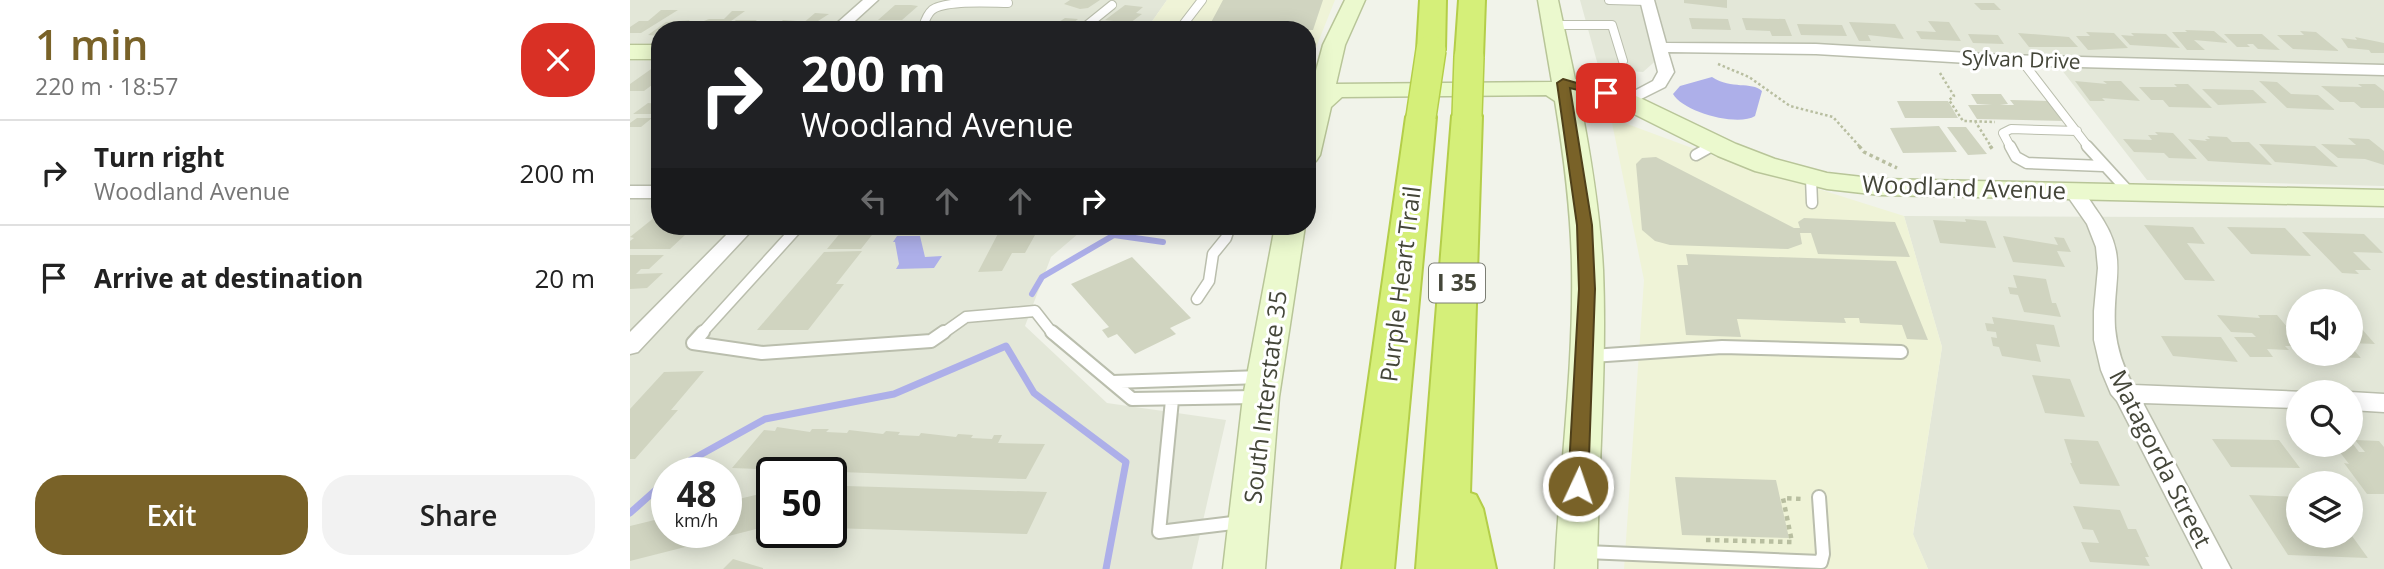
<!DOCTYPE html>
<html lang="en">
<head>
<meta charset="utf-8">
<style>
  :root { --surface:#fff; --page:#f2f2f2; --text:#222; --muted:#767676; --line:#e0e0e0; --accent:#796228 }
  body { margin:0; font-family:"Open Sans",sans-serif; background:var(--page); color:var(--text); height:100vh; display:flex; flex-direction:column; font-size:26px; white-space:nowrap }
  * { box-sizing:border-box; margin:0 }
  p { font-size:23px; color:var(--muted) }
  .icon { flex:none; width:38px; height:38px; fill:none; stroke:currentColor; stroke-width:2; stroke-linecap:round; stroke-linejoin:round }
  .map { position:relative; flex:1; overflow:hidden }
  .sheet { display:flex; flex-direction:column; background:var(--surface); width:630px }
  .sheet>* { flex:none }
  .top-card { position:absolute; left:21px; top:21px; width:665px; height:214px; border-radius:28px; box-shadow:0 4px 18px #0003; background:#202124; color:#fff; overflow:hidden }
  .tools { position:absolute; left:1656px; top:289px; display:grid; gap:14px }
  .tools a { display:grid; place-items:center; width:77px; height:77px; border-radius:50%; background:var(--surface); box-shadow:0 4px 18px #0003; font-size:35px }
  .speed { position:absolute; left:21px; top:457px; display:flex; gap:14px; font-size:35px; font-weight:700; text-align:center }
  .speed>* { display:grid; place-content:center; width:91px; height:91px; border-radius:50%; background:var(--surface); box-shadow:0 4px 18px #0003; line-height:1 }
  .speed small { font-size:18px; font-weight:400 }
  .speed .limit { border:4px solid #111; border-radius:10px; background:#fff; color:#111 }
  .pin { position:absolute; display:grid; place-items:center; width:60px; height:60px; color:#fff; margin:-30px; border-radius:14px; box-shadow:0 4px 10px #0006 }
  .me { position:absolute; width:77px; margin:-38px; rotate:3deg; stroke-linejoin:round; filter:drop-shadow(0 0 5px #0008) }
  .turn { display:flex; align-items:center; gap:24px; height:147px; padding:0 35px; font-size:32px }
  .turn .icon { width:91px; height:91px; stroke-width:2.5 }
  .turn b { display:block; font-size:49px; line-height:60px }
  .lanes { display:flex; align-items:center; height:66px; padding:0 35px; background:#0003; justify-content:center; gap:35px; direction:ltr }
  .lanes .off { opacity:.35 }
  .round { display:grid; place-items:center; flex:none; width:74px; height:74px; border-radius:28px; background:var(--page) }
  .summary { display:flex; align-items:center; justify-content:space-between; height:119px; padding:0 35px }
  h1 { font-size:42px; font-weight:600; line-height:52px; color:var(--accent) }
  .primary-button { display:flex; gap:14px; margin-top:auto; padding:14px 35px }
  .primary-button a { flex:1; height:80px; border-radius:28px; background:var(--accent); color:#fff; font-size:28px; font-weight:600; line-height:80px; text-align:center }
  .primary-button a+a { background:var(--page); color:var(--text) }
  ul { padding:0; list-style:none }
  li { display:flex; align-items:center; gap:21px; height:105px; padding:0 35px; border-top:2px solid var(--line) }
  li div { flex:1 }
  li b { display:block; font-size:26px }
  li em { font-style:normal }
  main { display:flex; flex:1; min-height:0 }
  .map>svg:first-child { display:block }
</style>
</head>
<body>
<main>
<section class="sheet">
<div class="summary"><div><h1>1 min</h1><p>220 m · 18:57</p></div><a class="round" style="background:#d93025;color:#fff"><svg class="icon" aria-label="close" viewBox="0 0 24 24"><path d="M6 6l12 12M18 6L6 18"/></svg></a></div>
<ul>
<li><svg class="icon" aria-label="right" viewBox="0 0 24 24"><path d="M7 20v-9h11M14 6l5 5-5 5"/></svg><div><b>Turn right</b><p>Woodland Avenue</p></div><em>200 m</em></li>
<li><svg class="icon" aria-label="arrive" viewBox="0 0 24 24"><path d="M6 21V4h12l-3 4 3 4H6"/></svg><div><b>Arrive at destination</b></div><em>20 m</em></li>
</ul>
<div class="primary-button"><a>Exit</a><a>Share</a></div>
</section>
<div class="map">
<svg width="1754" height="569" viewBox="0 0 1754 569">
  <rect width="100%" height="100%" fill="#f1f3ea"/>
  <path fill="#e3e7d8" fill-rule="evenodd" d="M0,0H537L516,30H30V43H0Z
    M950,0H1754V186L1517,180L1421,56L1174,44L1047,42L1013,72L969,69Z
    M0,61H30V226H457L421,257L395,326L477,403L596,420L562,569H0ZM37,472H96V532H37ZM142,472H201V532H142Z
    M1274,216L1754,218V569H1298L1283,535L1312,347ZM1668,301H1720V354H1668ZM1668,392H1720V444H1668ZM1668,483H1720V536H1668Z"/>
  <path fill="#eff3d7" d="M537,0H705L677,70V30H516Z
    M981,118L1081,155L1274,216L1312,347L1283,534L1298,569H994L1014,280Z"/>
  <path fill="#adafe9" d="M1082,77C1102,90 1121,81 1132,91L1125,116C1108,127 1053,112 1043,94L1050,86Z
    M267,236H290L295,257L312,256L304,268L266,269L269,264L265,242H263Z"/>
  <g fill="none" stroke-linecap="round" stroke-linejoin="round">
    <path stroke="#adafe9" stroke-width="6" d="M484,235L533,242
      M402,294L412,277L484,235L491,226"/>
    <path stroke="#adafe9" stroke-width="7" d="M46,472L61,460L135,419L264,394L376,346L404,393L496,462L476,569
      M0,513L37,480"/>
  </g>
  <path fill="#d0d4c0" d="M440,0H470L458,8L450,9L434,4Z
    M593,0H693L683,30H577Z
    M1054,0H1097V8L1054,3Z
    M1344,3H1364L1371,10H1351Z
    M265,5H281L288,6L272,20H248Z
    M495,5L513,7L506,13L512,14L500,23L475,20Z
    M31,10H48L11,33H0V27L9,21H18Z
    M102,11H115L90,29L57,30L60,28H56L79,19H94Z
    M185,13L199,14L188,21H197L186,30H165Z
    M435,18L448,19L437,28L423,26Z
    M1059,18L1098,19L1101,30L1062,29Z
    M1112,18L1155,19L1162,36H1142L1140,31L1116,30Z
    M60,20L51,28L30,30V36L18,35L36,22Z
    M106,20H127L117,27H126L122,30H92Z
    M153,20L167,21L155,30H126L136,23H149Z
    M1298,21L1319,22L1331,41L1291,39L1286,31L1306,32Z
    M1219,22L1265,24L1274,39L1238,35L1241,41H1229Z
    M249,23H280L273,30H240Z
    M1167,24L1212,25L1217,36L1171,35Z
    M361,26H400L397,30H358Z
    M1555,30L1584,31L1598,43L1564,40L1575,50H1557L1542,32H1557Z
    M1670,31L1686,32L1709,51L1663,49L1647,35H1674Z
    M1456,32L1484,33L1498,48L1458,50L1446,36H1460Z
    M1388,33L1439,37L1448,47H1399Z
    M1501,33L1536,34L1550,48L1500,45L1491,35L1504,36Z
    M1338,34L1368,35L1374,44L1343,43Z
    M1594,34H1632L1650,50L1628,49L1623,44H1617L1620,47H1607Z
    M1725,37L1754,43V53H1741L1739,50L1718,48L1711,38L1727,40Z
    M24,67H30V79L14,91H0V84Z
    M1445,81L1477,84L1473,81H1491L1510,101L1472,98L1475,101H1460Z
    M1629,81L1647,82L1661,94L1688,95L1705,110L1657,108Z
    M1544,84H1558L1582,108L1539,107L1533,100H1521L1509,87H1547Z
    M1728,84H1745L1754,91V108H1731L1724,102H1710L1691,86L1732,87Z
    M1572,89L1623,90L1637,103L1588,105Z
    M1341,94H1371L1378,104L1370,105H1384L1380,100L1421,101L1437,121L1347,119L1338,105H1362L1347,104Z
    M1267,101H1318L1328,118H1275Z
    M18,103L30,104V109L23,114H3Z
    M7,118H22L11,127H0V123Z
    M1309,126L1327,152L1273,153L1260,128Z
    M1317,127H1336L1357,154L1338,155Z
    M1525,132L1543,133L1567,159L1539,158L1534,153L1504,152L1493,139L1522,140L1518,135H1528Z
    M1577,136L1597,137L1602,142H1619L1642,165L1578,161L1558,139L1577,141L1575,139H1580Z
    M1718,138L1739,139L1754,151V165L1735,159L1708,158L1691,144L1726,145Z
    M1629,144L1685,146L1708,167L1645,162Z
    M1026,157L1164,228H1170L1168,222L1174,218L1265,222L1280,257L1188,254L1181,233H1170L1172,244L1158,249L1040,245L1025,241L1012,230L1006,164L1012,158Z
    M25,217H30V226H80L76,230H51L47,235H55L40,249H0V241L4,238L0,237Z
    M1335,219L1356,221L1366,248L1310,243L1303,220L1336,222Z
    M1514,225L1563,227L1575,244L1557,243L1585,281L1555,280Z
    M216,226H249L231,249H197Z
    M372,226H410L395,253H382L372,271L348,272Z
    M1597,227L1655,228L1681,256L1621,254Z
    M1672,232L1734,234L1753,253L1723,252L1741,270H1725L1729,274L1712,273Z
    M1373,236L1428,245L1424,237L1434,238L1441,252L1427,251L1435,267L1383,262Z
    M232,251L206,284H214L178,330H127L194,252Z
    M1056,254L1266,261L1298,340L1277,339L1272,325L1230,323L1229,318H1214L1216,323L1107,319L1111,337L1056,335L1047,265H1058Z
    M0,255H34L19,269H11L6,274L33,273L17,288L0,289Z
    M502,257L561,318L540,328L546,334L505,354L487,334L478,338L472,330L479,327L441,284Z
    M1383,275L1416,279L1422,303H1426L1431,317L1394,312L1388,295L1380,294L1378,287L1387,288Z
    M1587,315L1630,318L1628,315H1647L1668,340V346H1655L1659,350L1637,349L1643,357H1620L1604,337H1626L1622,333L1601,332Z
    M1362,317L1424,325L1430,347L1406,344L1411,362L1372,356L1369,347L1363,346L1361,337L1367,338L1366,332L1357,331L1355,323L1364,324Z
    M1720,327L1731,328L1745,344L1720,343Z
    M1531,336L1591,337L1608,362L1543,356Z
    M1720,346L1731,358L1703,357L1700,354H1720Z
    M74,371L41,410H48L5,459H0V409L34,372Z
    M1402,375L1440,379L1455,417L1415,413Z
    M147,427L180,432L182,429H199L196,432L217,433L219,430L253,434L256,431L270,432L268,435L289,436L291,433L326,437L328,434L343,435L341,438L362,439L364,435H372L368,443L415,444L396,479L102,468L134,430L145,431Z
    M1434,439L1468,441L1490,486L1450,484L1440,463H1442Z
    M1582,439L1649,440L1670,468L1601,467Z
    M1720,440L1729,452H1735L1725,440L1749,441L1754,447V494H1737L1714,463L1719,464L1709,451H1705L1701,444H1720Z
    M1045,477L1146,480L1159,538L1052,535Z
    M216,486L417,492L397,534L201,528V507Z
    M142,491V525L0,561V526L37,517V532H96V502Z
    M1619,495L1668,497V536H1722L1738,558L1658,555Z
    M1443,506L1490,510L1498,529H1506L1519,557H1515L1520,566L1460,562L1451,542L1469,543L1463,530L1453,529Z
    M103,559L133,568V569H93Z"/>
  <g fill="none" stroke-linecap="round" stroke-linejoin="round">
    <g stroke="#babead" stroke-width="10">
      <path id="lane-far2" d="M979,0L1017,1
        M923,25H982L993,61
        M292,30C294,24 296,15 302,10C315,0 360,3 378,3
        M451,30L482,5
        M549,30L572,0
        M1392,61L1459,148
        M1079,148L1085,144
        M1381,148L1373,133L1381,129L1447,131"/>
    </g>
    <g stroke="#babead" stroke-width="13">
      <path id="lane-far1" d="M1380,146L1386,157L1397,163L1473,166
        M1457,146L1499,192
        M1066,155L1082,146
        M1181,178L1182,203
        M567,299L579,281L583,254L596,238L600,226
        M71,334L169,226
        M312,334L336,317L405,311L423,334"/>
    </g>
    <g stroke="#babead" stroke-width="16">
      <path id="lane" d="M73,332L63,343L132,353L301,341L314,332
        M422,332L502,399L625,397
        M962,356L1092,347L1271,352
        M483,382L631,377
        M542,400L529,532L611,522
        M956,552L1191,562L1193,554L1189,497"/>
    </g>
    <g stroke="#babead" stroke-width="3">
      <path id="street" d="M233,0H248L215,30H199Z
        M1010,0H1024L1036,43L1186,44L1372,55L1754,65V75L1372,65L1186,54L1038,52L1044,72L1035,87L997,106L989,101L991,98L1023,81L1028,72Z
        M1443,185C1453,188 1459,199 1465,208C1501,257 1482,276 1485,328C1487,349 1493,367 1503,385L1674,392H1668V408L1513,403L1601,569H1573L1487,401L1481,394L1471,370L1464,340V311L1468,268L1466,247L1457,224L1434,191Z
        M0,186H30V198H0Z
        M105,226H126L8,352L0,354V332Z
        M1720,392L1754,394V412L1720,410Z"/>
    </g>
    <g stroke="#b8c598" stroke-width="3">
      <path id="secondary" d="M715,0H735L715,45L706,84L922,82L908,0H928L945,79L1006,96L1106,144L1145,159L1197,173L1250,179L1754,190V206L1250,195L1197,189L1125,171L1088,156L988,106L949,95C960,152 970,211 973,270C977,369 968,469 967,569H925C930,468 944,367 942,266C941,210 934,156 925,101L916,95L712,97L701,107L690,155L686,161L677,163V104L693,45Z
        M0,45H30V59H0Z
        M645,226H675L649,397L635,569H593L613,397Z"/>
    </g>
    <g stroke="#b4ce49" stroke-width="4">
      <path id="highway" d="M790,0H816L815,50L811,56L801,58L791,56L787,50Z
        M829,0H855L853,57L849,63L839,65L829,63L825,57Z
        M837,107L848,109L852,116L840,493L846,495L853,509L866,569H786L822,116L826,109Z
        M791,108L802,110L806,117L764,569H712L776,117L780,110Z"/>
    </g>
    <path stroke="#b8bea0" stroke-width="2.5" stroke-dasharray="2.5 2.5" stroke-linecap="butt" d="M1088,64L1119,77L1160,106L1203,117L1231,148
      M1310,73L1324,96L1319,100L1333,121L1365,122
      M1345,121L1362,148"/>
    <path stroke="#b8bea0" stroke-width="3.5" stroke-dasharray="3.5 3.5" stroke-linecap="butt" d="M1229,146L1234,152L1267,168
      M1360,146L1363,150"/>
    <path stroke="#b8bea0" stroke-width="4.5" stroke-dasharray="4.5 4.5" stroke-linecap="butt" d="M1076,540L1162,542L1153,498L1173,499"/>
    <use href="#lane-far2" stroke="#fff" stroke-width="8"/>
    <use href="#lane-far1" stroke="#fff" stroke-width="10"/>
    <use href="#lane" stroke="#fff" stroke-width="12"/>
    <use href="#street" fill="#fff" fill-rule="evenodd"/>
    <use href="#secondary" fill="#ebf9ce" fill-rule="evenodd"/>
    <use href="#highway" fill="#d5ef79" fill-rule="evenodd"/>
    <g stroke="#b4ce49" stroke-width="32" stroke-linecap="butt">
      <path id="highway-bridge" d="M837,116L839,57
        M791,117L801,50"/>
    </g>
    <use href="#highway-bridge" stroke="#d5ef79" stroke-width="29"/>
  </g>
  <path fill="#796228" stroke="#4f401a" stroke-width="2" d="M933,79L982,93L976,97L940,88L962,225L965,289L958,486L955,491L948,494L941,491L938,486L949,289L947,225L927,83Z"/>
  <g text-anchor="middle" stroke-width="6" stroke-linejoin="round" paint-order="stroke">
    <g font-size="21" fill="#444639" stroke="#fff">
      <text transform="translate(1391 60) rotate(2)" y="7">Sylvan Drive</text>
    </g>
    <rect fill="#fff" stroke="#7c7e74" stroke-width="2" x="799" y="263.5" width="56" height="39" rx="5"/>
    <g font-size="23" font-weight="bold" fill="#444639">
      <text x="827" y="291">I 35</text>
    </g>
    <g font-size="24" fill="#444639" stroke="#fff">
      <text transform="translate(1334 188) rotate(2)" y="8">Woodland Avenue</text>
      <text transform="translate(771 284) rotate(-83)" y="8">Purple Heart Trail</text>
      <text transform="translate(636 397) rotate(-83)" y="8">South Interstate 35</text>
      <text transform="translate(1530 459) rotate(63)" y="8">Matagorda Street</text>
    </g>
  </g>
</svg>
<div class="tools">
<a><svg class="icon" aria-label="sound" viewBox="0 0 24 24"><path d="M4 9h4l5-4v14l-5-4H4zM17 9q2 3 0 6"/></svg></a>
<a><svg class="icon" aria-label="search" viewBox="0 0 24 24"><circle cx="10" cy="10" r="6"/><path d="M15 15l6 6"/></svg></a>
<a><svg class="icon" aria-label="layers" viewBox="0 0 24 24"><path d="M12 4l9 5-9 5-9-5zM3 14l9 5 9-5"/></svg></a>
</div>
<div class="speed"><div>48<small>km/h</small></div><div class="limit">50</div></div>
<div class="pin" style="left:976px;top:93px;background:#d93025"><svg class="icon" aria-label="arrive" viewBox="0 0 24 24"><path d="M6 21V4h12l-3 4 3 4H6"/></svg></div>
<svg class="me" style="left:948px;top:486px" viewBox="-20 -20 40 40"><circle r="17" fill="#796228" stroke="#fff" stroke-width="3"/><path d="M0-11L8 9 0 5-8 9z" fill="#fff"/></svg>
<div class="top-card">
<div class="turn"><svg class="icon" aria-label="right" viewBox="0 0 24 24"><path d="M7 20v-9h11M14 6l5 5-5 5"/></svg><div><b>200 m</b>Woodland Avenue</div></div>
<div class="lanes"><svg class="icon off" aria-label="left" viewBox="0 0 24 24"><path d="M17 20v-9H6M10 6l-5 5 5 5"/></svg><svg class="icon off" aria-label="ahead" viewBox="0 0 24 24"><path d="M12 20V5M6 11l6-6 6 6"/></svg><svg class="icon off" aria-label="ahead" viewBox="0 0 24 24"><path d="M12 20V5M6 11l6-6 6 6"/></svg><svg class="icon" aria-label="right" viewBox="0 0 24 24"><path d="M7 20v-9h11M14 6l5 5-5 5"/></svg></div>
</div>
</div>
</main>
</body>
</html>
